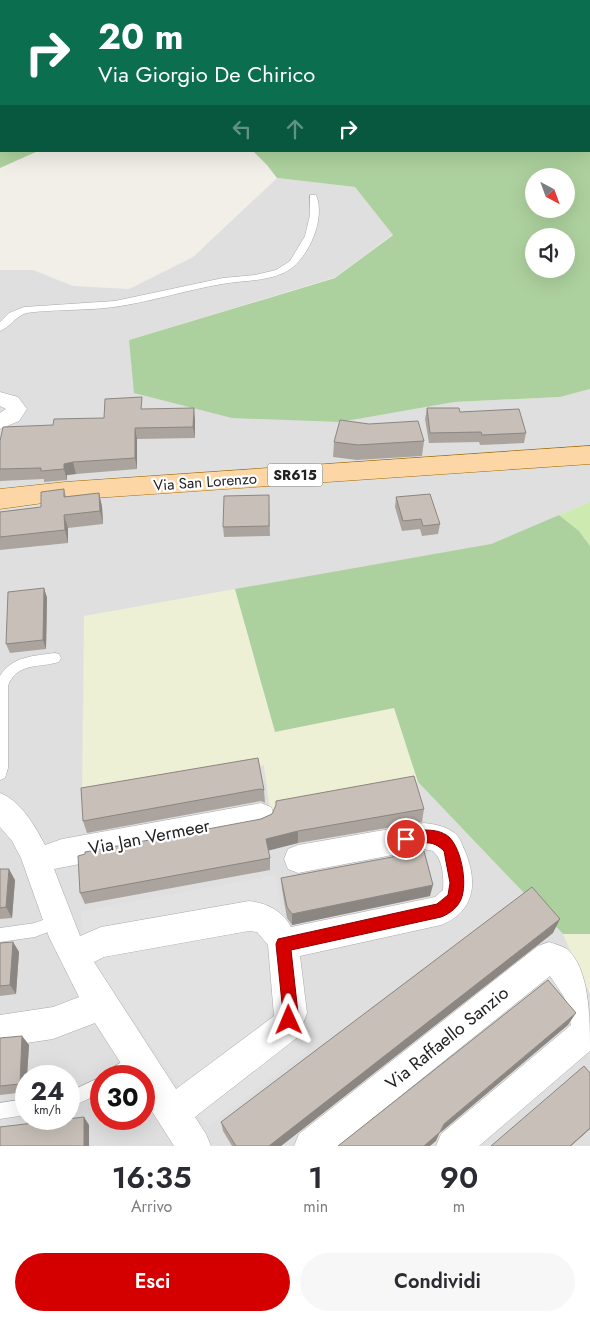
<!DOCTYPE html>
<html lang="it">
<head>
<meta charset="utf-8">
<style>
  :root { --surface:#fff; --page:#f7f7f7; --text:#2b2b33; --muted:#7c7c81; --accent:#d40000 }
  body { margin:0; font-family:Jost,sans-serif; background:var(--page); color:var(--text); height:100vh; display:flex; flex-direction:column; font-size:19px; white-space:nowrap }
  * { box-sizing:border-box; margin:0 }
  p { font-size:16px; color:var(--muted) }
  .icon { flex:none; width:28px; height:28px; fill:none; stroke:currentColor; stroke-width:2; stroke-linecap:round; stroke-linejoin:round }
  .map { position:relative; height:1146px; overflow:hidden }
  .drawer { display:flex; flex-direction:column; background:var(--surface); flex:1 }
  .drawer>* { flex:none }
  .guide { position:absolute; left:0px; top:0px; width:590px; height:152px; box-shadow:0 5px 20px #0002; background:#0b6e4f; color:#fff; overflow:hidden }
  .needle { width:32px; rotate:139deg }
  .controls { position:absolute; left:525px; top:168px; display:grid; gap:10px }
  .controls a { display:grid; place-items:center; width:50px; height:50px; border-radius:50%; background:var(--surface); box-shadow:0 5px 20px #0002; font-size:25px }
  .speed { position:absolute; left:15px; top:1065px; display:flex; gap:10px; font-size:25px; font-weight:700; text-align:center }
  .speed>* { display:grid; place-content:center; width:65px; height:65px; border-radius:50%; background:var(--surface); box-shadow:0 5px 20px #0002; line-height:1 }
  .speed small { font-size:12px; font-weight:400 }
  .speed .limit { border:8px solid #d22; background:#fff; color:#111 }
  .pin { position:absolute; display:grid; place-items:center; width:42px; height:42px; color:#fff; margin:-21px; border:2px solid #fff; border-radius:50%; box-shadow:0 1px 5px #0007 }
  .me { position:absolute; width:55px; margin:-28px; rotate:359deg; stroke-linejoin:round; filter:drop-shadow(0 0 4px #0008) }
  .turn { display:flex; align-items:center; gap:18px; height:105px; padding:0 15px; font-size:22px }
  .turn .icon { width:65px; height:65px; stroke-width:2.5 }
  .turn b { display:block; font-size:35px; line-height:42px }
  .lanes { display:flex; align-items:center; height:48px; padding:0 15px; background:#0003; justify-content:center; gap:25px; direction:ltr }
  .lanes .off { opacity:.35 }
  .eta { display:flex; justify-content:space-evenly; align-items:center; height:85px; text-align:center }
  .eta b { font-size:30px; font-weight:600; line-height:35px }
  .button { display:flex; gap:10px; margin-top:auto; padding:10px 15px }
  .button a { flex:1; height:58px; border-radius:30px; background:var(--accent); color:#fff; font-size:20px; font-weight:600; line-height:58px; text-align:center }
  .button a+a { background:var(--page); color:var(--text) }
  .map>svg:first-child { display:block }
</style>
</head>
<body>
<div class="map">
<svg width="590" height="1146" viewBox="0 0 590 1146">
  <rect width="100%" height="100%" fill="#f2efe9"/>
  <path fill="#e0dfdf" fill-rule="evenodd" d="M277,178L355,187L393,234L336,277L129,340L454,402L560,397L590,389V502L491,544L83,797L264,765L271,811L418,782L563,934L590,994V1146H0V270H33L73,286L129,289L193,257ZM26,1076H69V1119H26ZM101,1076H144V1119H101Z"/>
  <path fill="#eef0d5" d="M235,589L275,732L394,708L418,782L270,811L264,765L82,797L84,616Z
    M563,934H590V994Z"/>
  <path fill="#cdebb0" d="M590,502V546L579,531L559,515Z"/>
  <path fill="#add19e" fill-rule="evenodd" d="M0,0H590V389L560,397L454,402L340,422L232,418L134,393L129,340L335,278L393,235L355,187L277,178L267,165L253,151H589V1H1V151H38L0,168ZM534,176H566V209H534ZM534,236H566V269H534Z
    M559,515L579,531L590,546V934H563L418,782L394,708L275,732L235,589L491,544Z"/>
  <path fill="#e2e2e2" d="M275,875L307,1051L207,1127L104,977L83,933L81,911Z"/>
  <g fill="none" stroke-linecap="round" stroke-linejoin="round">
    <g stroke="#a9a9a9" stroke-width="1">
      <path id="service" d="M310,195H316C326,218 309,257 289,270C269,282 244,280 222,284C186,290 150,302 114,307C84,311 55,309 26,313C14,318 10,327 0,331V322L9,313L24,307L115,301L223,278L255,275L276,270L290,261L305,236L310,215Z
        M55,653L59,654L61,658L59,662C39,668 17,662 8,686V768L5,778L0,780V676C12,656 34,656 55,653Z
        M58,914L63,916L65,921L63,926L35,937L0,942V928L35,923Z
        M136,1053L141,1056L144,1061C137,1077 122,1076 107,1076L109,1070Z
        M101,1077V1093L69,1108V1092Z
        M26,1099V1115L0,1119V1103Z"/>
    </g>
    <g stroke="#a9a9a9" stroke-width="1">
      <path id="minor" d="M0,392L18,397L27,409L19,421L0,429V413L6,409L0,406Z
        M0,793C21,801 35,826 45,845L62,839L261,803L271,807L275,816L271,825L261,829L54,869L80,936L101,927L249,901C267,903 283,911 291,927L435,897L443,890C444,877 443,860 433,851L424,849L298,873L288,869L284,859L288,849L298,845L424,823C434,824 445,826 453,832C460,836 462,845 465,851C478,883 475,911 441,925L300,956L307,1013L298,1037L195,1117L206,1134L211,1146H174L144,1099V1076H129L95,1023L53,1039L0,1047V1015L53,1007L79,997L49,937L21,858L12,841L0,827ZM249,931L257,932L268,945L274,1016L176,1089L94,962L104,957Z
        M549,942C555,944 562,946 567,949C590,969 590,1019 590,1051L479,1146H436L441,1134L571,1025L564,997L550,976L338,1146H294L299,1134L538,946Z"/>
    </g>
    <g stroke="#a06b00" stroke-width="1">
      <path id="primary" d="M590,446V464L65,500L0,509V489L65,482Z"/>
    </g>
    <use href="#service" fill="#fff" fill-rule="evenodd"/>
    <use href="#minor" fill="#fff" fill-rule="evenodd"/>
    <use href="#primary" fill="#fcd6a4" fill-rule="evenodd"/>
  </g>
  <path fill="#aba49e" d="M427,408L460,412L526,433L524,443L480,445L479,442L429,443L425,419Z
    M143,409L195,419V438L137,439V469L76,474L67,475V480L44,482V479L0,481V441L53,425L104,418Z
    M424,441L422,456L357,460L333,457L334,442Z
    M64,489L66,497L99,493L102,507L103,524L68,528V543L0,550V512L41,507Z
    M269,495L270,536L224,537L223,527Z
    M396,497L440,524L438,534L422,536L420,529L402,531L395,507Z
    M44,588L47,598L46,649L10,653L6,644Z
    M258,758L264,790L265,803L261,801L87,833L83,821Z
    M276,801L424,809L422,822L298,843L268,850L270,858V870L85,904L80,893L272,814L276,806Z
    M0,869L15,880L12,918L0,919Z
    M281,878L430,896L292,925L287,918L282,889Z
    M553,933L281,1146H232L223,1131L221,1122Z
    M13,942L19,952L16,994L0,996V943Z
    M22,1036L29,1045L27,1076H26V1092L0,1095V1038Z"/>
  <path fill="#8b8681" d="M194,408L195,419V438L193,427Z
    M135,428L137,439V469L135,458Z
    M73,462L76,474L67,475V480L64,469V464Z
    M99,493L102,507L103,524L100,511Z
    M64,515L68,528V543L65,530Z
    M44,588L47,598L46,649L43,640Z
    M298,831V843L267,851L266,839Z
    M9,869L15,880L12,918L6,907Z
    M433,885L430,896L292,925V914Z
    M560,919L553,933L281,1146H269Z
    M13,942L19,952L16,994L10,985Z
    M576,1013L568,1025L440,1133L444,1124Z
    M22,1036L29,1045L27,1076H26V1091L20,1084Z
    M84,1117L89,1125V1146H84Z
    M590,1128V1129L571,1146H570Z
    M440,1132L436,1141L430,1146H424Z"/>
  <path fill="#c7bfb8" stroke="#8b8681" d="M142,397L141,409L194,408L193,427L135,428V458L73,462L64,464V469L41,471V468L0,469V441L3,427L53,425L54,419L104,418L105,399Z
    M427,408H459L460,412L519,409L526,433L482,435L481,432L430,433Z
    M340,420L369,424L418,421L424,441L358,445L334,442Z
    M64,489V497L99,493L100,511L64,515L65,530L0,537V512L41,507V492Z
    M430,494L440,524L423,526L421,519L403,521L396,497Z
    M269,495V526L223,527L224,496Z
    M44,588L43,640L6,644L8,592Z
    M258,758L264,790L260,789L83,821L81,788Z
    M414,776L424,809L298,831L266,839L270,858L80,893L78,856L85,854V852L261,819L272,814L276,805V801Z
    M424,851L433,885L292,914L287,907L281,878Z
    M0,869H9L6,907L0,908Z
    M532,887L560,919L269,1146H236L221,1122Z
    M13,942L10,985L0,986V943Z
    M548,980L576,1013L444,1124L440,1132L424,1146H338Z
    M22,1036L20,1084L0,1086V1038Z
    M584,1066L590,1073V1128L570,1146H491Z
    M84,1117V1146H0V1127Z"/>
  <path fill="#d40000" stroke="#8a0000" d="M424,830C433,830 442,831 449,837C462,849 469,889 459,903C456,909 447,915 441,917L291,950L298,1013L295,1026L289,1028L284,1026L282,1020L283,1013L276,944L278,939L437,904L448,895L450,883L444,851C427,834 418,850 401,844L399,839L401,835Z"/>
  <g text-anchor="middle" stroke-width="4.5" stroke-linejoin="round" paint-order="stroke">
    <rect fill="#fff" stroke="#646464" stroke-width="1" x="267.5" y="463.5" width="55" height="23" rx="4"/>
    <g font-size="14" font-weight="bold" fill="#222">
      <text x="295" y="480">SR615</text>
    </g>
    <g font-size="15" fill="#222" stroke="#fff">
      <text transform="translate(205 482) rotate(-4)" y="5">Via San Lorenzo</text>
    </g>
    <g font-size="18" fill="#222" stroke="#fff">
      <text transform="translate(149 837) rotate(-11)" y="6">Via Jan Vermeer</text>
      <text transform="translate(447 1038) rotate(-39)" y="6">Via Raffaello Sanzio</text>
    </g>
  </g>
</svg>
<div class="controls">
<a><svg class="needle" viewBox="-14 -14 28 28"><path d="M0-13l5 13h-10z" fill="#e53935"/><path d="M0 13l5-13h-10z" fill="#7c7c81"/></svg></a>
<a><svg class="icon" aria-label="sound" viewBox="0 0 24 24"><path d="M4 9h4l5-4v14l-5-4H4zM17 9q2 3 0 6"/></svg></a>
</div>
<div class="speed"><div>24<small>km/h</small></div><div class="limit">30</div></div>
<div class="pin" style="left:406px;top:839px;background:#d93025"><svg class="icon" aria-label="arrive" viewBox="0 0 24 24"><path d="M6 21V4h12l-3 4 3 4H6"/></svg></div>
<svg class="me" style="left:289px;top:1020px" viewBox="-20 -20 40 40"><path d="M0-17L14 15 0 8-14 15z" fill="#d40000" stroke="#fff" stroke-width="4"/></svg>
<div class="guide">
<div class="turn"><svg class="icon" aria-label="right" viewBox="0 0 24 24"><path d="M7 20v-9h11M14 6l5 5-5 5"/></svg><div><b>20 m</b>Via Giorgio De Chirico</div></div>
<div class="lanes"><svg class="icon off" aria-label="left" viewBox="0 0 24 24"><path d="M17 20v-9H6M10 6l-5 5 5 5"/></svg><svg class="icon off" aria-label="ahead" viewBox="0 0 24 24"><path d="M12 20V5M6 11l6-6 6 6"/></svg><svg class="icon" aria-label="right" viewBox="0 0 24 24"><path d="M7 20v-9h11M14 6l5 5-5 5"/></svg></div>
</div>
</div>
<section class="drawer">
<div class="eta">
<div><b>16:35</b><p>Arrivo</p></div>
<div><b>1</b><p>min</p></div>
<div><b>90</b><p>m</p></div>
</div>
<div class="button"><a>Esci</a><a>Condividi</a></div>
</section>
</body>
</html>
